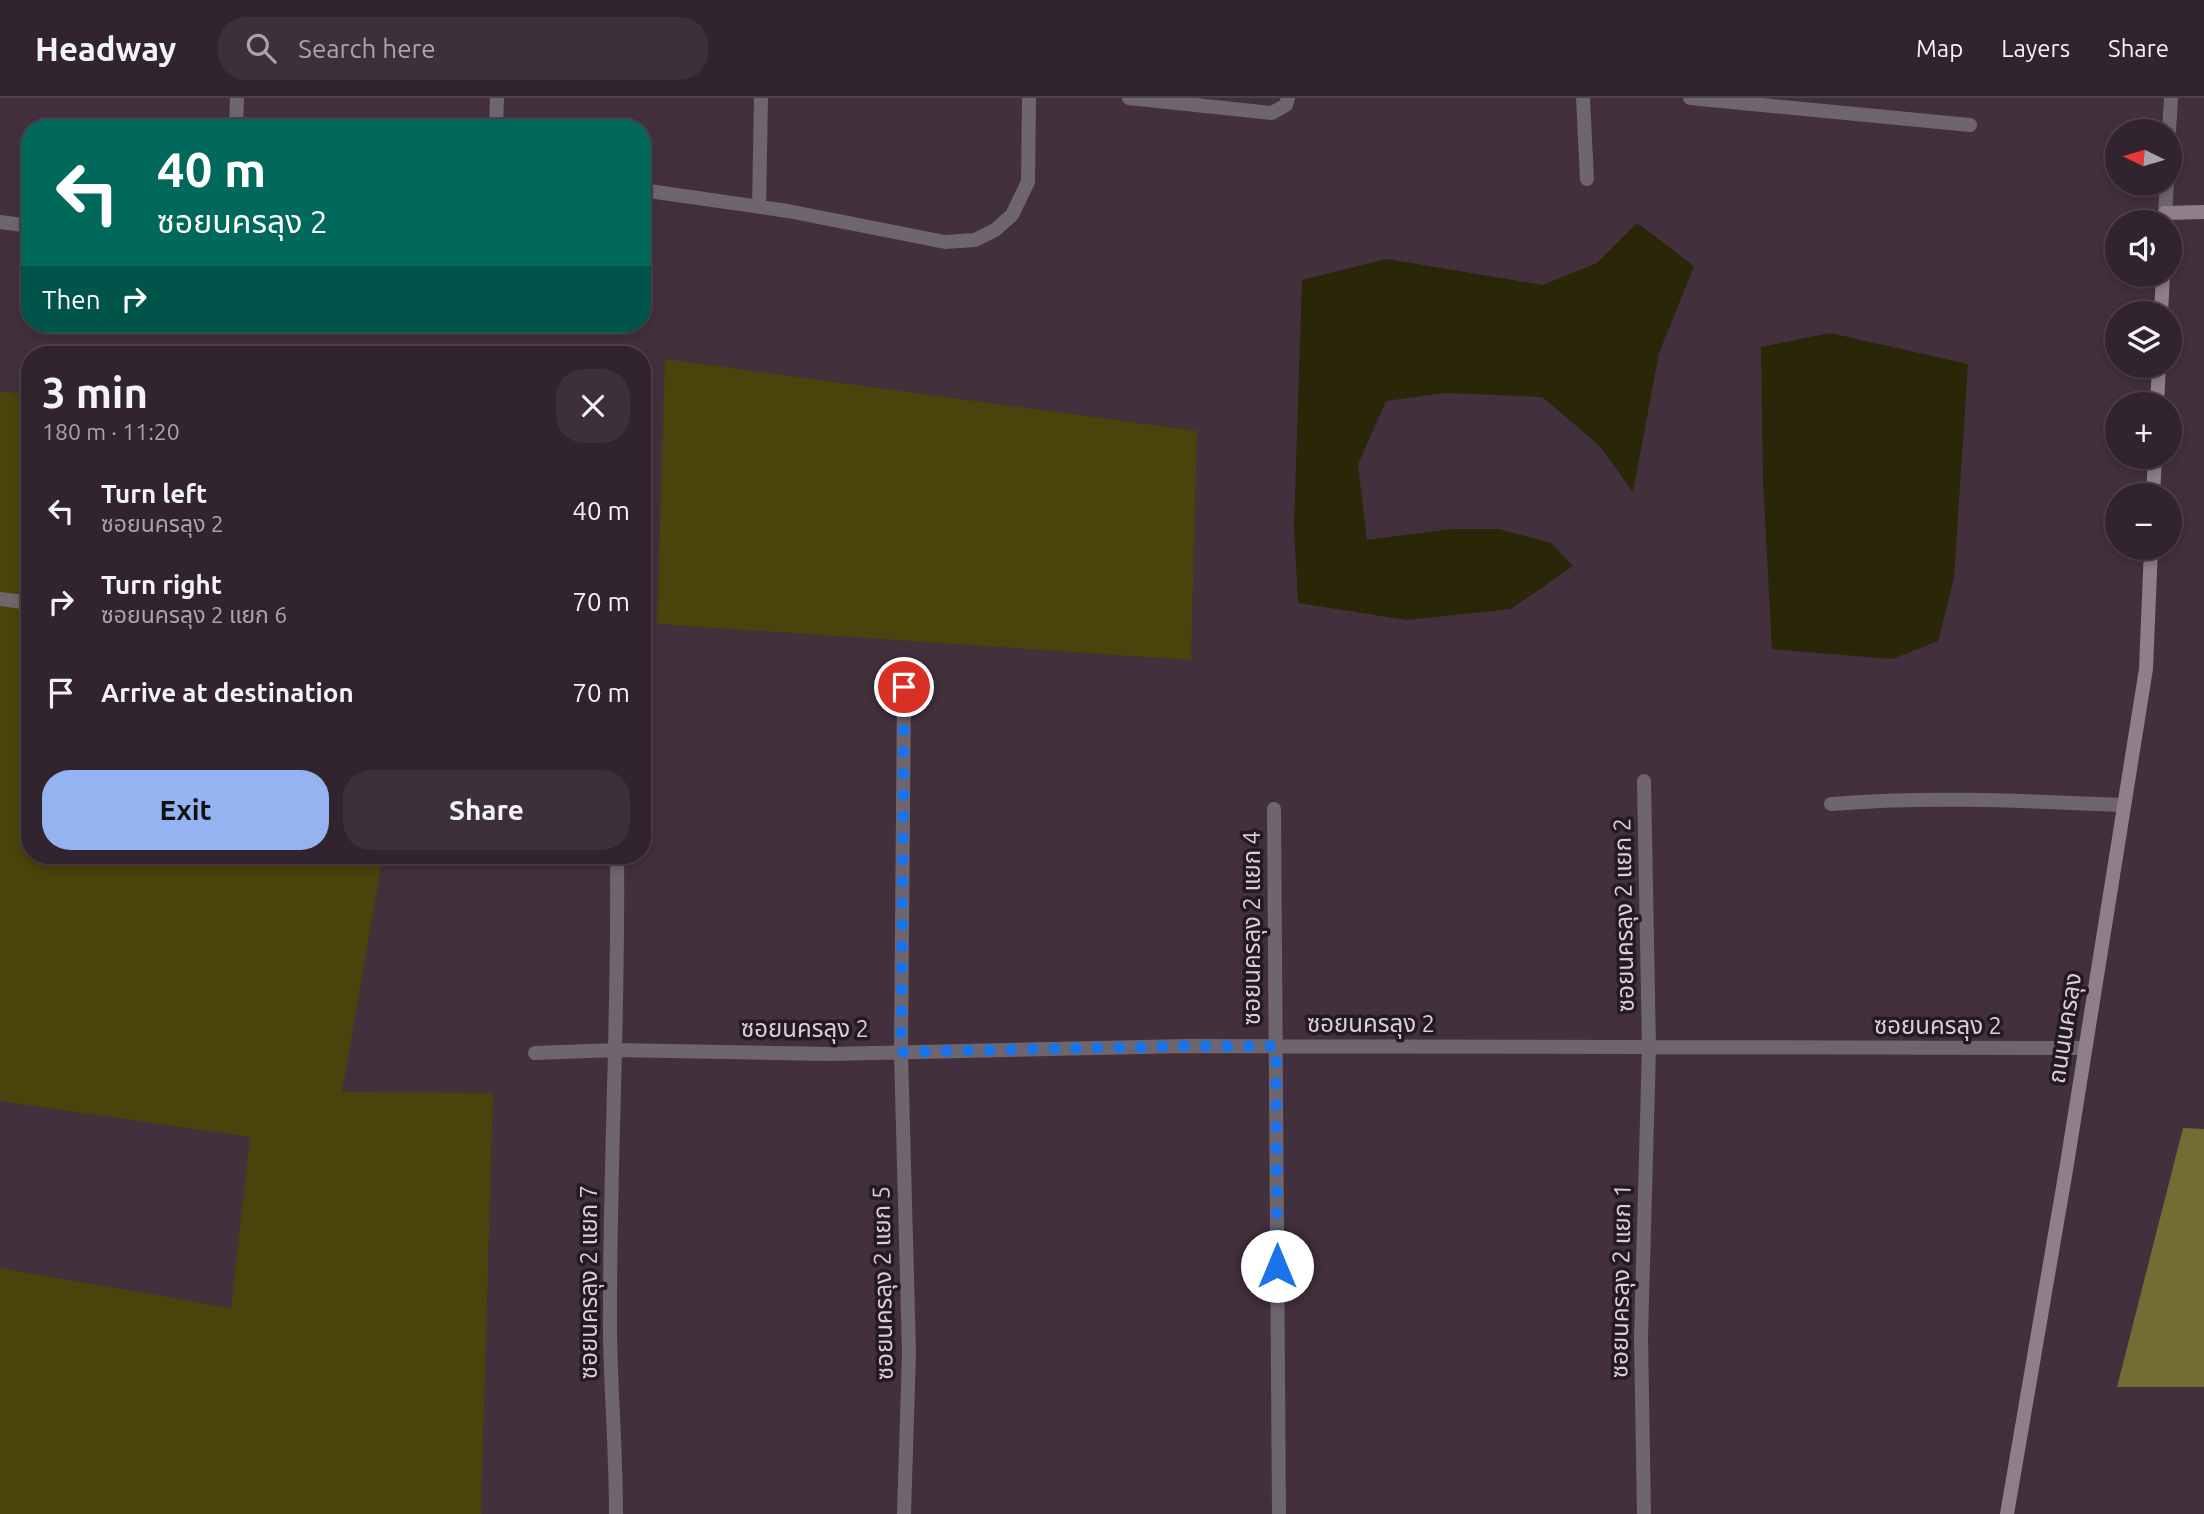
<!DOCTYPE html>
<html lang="en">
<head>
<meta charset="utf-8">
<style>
  :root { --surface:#32242e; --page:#3d303a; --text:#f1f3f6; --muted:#a8a4aa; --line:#4d414a; --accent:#95b2f1 }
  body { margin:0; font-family:Ubuntu,"Noto Sans Thai",sans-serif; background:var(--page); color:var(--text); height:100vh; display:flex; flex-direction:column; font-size:26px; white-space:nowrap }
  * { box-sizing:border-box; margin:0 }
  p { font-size:23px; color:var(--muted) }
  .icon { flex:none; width:38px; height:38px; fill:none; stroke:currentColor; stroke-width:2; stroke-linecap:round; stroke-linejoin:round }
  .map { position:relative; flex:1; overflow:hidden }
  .panel { position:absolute; left:21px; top:248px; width:630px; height:518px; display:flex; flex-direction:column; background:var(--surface); border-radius:28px; box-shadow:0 4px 10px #0003,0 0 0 2px var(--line) }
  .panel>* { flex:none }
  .banner { position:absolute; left:21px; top:21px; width:630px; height:214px; border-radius:28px; box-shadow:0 4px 10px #0003,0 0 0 2px var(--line); background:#00695c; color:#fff; overflow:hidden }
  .needle { width:46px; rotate:275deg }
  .tools { position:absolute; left:2105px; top:21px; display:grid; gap:14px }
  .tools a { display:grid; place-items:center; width:77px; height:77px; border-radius:50%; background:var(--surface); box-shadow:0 4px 10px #0003,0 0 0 2px var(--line); font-size:35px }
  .pin { position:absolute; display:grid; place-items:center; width:60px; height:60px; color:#fff; margin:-30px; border:4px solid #fff; border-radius:50%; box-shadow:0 2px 7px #0007 }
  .me { position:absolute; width:77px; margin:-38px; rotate:0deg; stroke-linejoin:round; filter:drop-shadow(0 0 5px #0008) }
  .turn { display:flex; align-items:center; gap:24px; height:147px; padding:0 21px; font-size:32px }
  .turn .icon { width:91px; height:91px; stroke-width:2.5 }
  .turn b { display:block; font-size:49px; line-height:60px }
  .then { display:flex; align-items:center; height:66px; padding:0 21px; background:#0003; gap:14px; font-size:26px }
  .round { display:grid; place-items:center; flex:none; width:74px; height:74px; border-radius:28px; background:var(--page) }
  .headline { display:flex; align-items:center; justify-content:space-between; height:119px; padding:0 21px }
  h1 { font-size:42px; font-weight:600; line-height:52px }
  .cta { display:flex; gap:14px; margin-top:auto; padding:14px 21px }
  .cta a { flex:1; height:80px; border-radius:28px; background:var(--accent); color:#111; font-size:28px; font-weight:600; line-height:80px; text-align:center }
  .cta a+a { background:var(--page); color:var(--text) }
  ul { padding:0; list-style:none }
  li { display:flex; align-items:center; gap:21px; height:91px; padding:0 21px }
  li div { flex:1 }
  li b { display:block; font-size:26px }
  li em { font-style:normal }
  header { display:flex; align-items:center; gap:42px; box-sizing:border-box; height:98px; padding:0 35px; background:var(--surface); border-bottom:2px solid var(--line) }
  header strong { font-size:33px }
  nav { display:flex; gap:38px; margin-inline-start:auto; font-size:24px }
  .search { width:490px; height:63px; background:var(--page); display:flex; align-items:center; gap:18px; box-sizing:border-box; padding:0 24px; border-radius:28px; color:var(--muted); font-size:26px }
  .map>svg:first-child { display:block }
</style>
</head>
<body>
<header>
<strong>Headway</strong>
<div class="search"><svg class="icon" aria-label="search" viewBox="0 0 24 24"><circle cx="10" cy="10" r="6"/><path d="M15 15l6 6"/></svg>Search here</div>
<nav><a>Map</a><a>Layers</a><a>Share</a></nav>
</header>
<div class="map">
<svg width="2204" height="1416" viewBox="0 0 2204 1416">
  <rect width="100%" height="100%" fill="#42303d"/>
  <path fill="#4a430b" d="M665,261L1197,333L1191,562L657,526Z
    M0,293L30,297V758H383L342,994L493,995L481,1416H0V1170L231,1210L250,1039L0,1003Z"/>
  <path fill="#736c34" d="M2183,1030L2204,1031V1289H2117Z"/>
  <path fill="#2a2608" d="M1637,125L1694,168L1659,255L1633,394L1600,348L1542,299L1445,295L1386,303L1358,366L1367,442L1452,431H1513H1499L1551,445L1573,468L1511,511L1407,522L1298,505L1294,428L1302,182L1387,161L1543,187L1597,165Z
    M1830,235L1968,266L1954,480L1938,543L1892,561L1772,551L1763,382L1761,249Z"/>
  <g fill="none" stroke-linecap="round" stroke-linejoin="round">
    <path stroke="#6f656c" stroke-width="14" d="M1831,706C1929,698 2027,703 2124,707"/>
    <path stroke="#6f656c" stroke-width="14" d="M1129,0L1272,15L1286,7L1288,0
      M1583,0L1587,81
      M1690,0L1970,27
      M236,30L237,0
      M496,30L497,0
      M2169,33L2171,0
      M642,92L788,113L945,144L975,142L995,132L1012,117L1028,84L1029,0
      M759,109L761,0
      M2165,115L2167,86
      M0,124L30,128
      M0,501L30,505
      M1274,711L1279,1416
      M535,955L616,952L829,956L1187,948L2085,950
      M616,1416C616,1356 611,1296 610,1236C609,1076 619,917 617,758
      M904,1416L909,1255L901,954L904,589
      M1644,1416L1641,1239L1649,950L1644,683"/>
    <path stroke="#8e7f8a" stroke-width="14" d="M2165,124V115L2204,114
      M2161,215L2163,177
      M2157,306L2159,268
      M2153,397L2155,359
      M2007,1416L2066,1072L2146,571L2151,450"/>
  </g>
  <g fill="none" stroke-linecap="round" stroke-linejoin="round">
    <path stroke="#1a73e8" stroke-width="12" stroke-dasharray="0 21.6" d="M904,589L901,954L1186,948H1276L1277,1168"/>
  </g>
  <g text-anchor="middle" stroke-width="7" stroke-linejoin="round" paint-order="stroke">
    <g font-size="24" fill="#dbced7" stroke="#231b21">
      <text transform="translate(1624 817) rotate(-91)" y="8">ซอยนครลุง 2 แยก 2</text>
      <text transform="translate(1252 830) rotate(-90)" y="8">ซอยนครลุง 2 แยก 4</text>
      <text x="1371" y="934">ซอยนครลุง 2</text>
      <text x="1938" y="936">ซอยนครลุง 2</text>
      <text transform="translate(2065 930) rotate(-81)" y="8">ถนนนครลุง</text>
      <text x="805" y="939">ซอยนครลุง 2</text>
      <text transform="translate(1621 1183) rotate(-89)" y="8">ซอยนครลุง 2 แยก 1</text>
      <text transform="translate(589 1184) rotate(-90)" y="8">ซอยนครลุง 2 แยก 7</text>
      <text transform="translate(883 1185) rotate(-91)" y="8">ซอยนครลุง 2 แยก 5</text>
    </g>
  </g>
</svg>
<div class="tools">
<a><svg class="needle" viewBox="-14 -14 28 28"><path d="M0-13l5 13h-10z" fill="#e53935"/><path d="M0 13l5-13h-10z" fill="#a8a4aa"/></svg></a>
<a><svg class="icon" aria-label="sound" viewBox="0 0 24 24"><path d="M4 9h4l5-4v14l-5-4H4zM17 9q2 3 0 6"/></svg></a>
<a><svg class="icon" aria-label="layers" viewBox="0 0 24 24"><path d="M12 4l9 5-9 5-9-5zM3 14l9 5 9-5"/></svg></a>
<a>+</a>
<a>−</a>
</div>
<div class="pin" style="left:904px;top:589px;background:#d93025"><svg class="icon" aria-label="arrive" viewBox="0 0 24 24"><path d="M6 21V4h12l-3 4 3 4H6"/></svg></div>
<svg class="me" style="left:1277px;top:1168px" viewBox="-20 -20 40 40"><circle r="19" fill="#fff"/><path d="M0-13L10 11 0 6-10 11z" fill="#1a73e8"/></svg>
<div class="banner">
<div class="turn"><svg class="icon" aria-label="left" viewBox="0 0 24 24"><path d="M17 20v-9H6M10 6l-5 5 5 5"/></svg><div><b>40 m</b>ซอยนครลุง 2</div></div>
<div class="then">Then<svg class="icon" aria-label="right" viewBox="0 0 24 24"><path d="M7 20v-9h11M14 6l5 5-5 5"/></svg></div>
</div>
<section class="panel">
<div class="headline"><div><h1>3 min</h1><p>180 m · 11:20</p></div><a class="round"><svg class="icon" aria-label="close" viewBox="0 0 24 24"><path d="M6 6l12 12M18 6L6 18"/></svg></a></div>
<ul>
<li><svg class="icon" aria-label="left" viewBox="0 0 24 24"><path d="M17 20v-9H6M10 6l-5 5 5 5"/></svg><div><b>Turn left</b><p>ซอยนครลุง 2</p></div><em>40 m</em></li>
<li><svg class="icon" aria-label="right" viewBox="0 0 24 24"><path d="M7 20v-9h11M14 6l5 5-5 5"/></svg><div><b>Turn right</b><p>ซอยนครลุง 2 แยก 6</p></div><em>70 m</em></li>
<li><svg class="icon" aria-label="arrive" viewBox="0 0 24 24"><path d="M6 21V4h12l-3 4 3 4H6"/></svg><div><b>Arrive at destination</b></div><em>70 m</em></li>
</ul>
<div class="cta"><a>Exit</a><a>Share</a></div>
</section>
</div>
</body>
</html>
